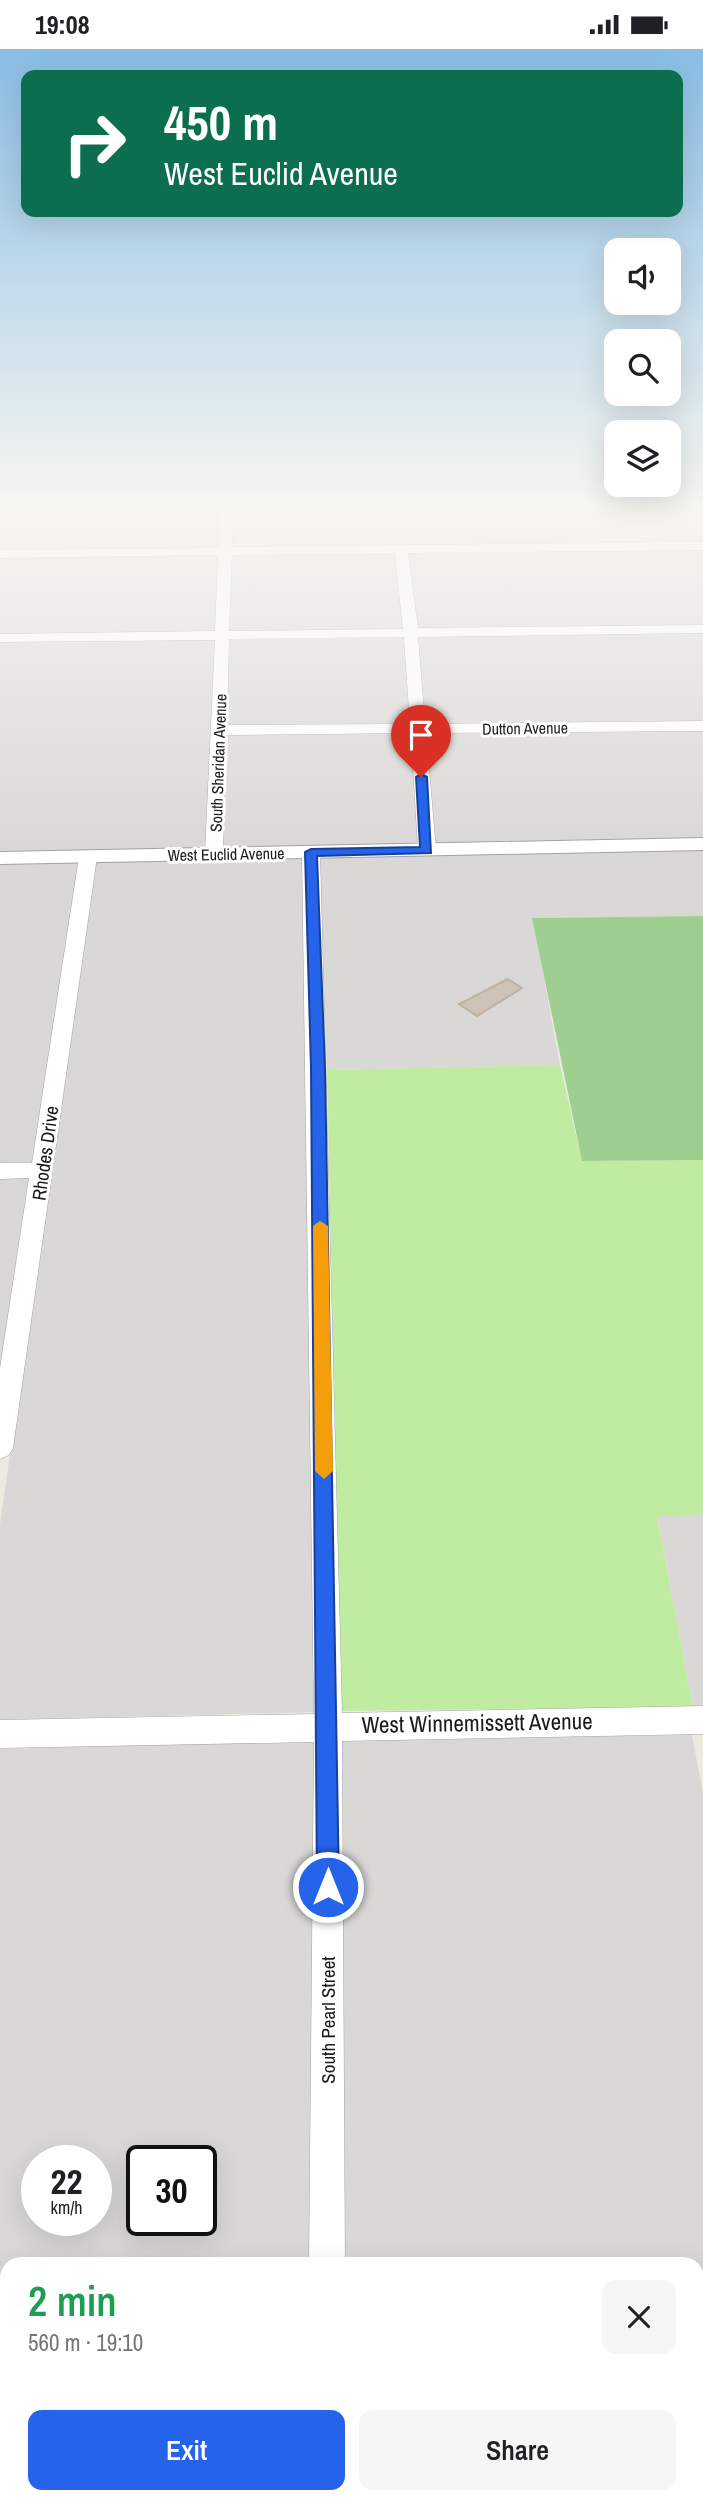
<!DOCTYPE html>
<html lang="en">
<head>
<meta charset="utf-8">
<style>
  :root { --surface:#fff; --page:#f6f6f6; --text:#202124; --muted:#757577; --accent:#2563eb }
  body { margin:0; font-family:"Archivo Narrow",sans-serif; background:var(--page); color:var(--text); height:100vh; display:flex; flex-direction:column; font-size:26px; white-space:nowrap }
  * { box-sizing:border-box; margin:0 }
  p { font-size:23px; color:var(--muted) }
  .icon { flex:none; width:38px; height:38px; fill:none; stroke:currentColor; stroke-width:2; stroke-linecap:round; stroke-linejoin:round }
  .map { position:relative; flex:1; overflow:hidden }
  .sheet { position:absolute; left:0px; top:2208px; width:704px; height:247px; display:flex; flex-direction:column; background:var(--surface); border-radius:21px 21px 0 0; box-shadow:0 7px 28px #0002 }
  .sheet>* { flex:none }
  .guide { position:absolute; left:21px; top:21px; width:662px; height:147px; border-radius:14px; box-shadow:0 7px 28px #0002; background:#0b6e4f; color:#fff; overflow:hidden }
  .buttons { position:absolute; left:604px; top:189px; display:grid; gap:14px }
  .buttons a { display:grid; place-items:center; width:77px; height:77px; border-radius:14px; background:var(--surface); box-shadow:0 7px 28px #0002; font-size:35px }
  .speed { position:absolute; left:21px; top:2096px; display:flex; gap:14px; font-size:35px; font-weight:700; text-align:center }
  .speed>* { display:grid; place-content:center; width:91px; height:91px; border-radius:50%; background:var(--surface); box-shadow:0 7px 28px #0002; line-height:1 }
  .speed small { font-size:18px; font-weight:400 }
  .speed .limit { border:4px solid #111; border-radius:10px; background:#fff; color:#111 }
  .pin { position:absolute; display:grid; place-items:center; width:60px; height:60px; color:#fff; margin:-72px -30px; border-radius:50% 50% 50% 0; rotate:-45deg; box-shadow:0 0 7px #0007 }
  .pin .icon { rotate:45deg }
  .me { position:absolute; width:77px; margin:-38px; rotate:0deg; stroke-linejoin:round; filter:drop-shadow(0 0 5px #0008) }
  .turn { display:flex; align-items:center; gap:24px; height:147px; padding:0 28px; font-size:32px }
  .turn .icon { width:91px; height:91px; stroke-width:2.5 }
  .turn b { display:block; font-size:49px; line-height:60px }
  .round { display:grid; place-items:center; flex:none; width:74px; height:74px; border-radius:14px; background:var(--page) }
  .overview { display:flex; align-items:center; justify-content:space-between; height:119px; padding:0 28px }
  h1 { font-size:42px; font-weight:600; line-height:52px; color:#1e9e55 }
  .primary-button { display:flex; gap:14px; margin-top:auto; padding:14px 28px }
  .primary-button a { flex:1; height:80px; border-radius:14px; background:var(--accent); color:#fff; font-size:28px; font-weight:600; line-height:80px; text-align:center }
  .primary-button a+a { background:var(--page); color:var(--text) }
  .status { display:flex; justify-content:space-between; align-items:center; height:49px; padding:0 35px; background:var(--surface); direction:ltr }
  .status svg { height:19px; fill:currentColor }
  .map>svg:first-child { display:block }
</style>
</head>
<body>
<div class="status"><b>19:08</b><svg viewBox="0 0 49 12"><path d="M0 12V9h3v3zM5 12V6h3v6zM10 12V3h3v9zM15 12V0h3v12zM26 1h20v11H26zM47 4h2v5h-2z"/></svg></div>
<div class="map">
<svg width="703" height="2454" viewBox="0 0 703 2454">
  <rect width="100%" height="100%" fill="#edeadf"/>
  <path fill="#d9d8d7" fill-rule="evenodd" d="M0,456H221L220,499L0,502Z
    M233,456H703V494L232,499Z
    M703,500V577L417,580L407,503Z
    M396,503L404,581L230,582L232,504Z
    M220,505L217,583L0,586V508Z
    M703,584V673L424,675L417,587Z
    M405,588L411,675L227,677L230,589Z
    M217,590L207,800L0,804V593Z
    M703,681V791L434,796L425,684Z
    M411,684L419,796L222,799L227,686Z
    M703,801V867L533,869L560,1016L327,1021L319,808Z
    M304,808L315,1663L0,1671V1475L95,813Z
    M80,813L34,1113L0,1114V814Z
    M0,1129H31L0,1328Z
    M703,1465V1657L693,1658L657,1466Z
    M692,1686L703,1744V2454H348V2448H696V2216L343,2215L341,1690Z
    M316,1691L311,2215L7,2216V2448H313V2454H0V1700ZM37,2112H96V2172H37ZM142,2112H201V2172H142Z"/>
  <path fill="#c0eca1" d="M560,1016L582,1112L703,1111V1465L657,1467L693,1658L341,1662L327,1021Z"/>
  <path fill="#9ecf91" d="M703,867V1111L582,1112L532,869Z"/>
  <path fill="#cdc3b8" stroke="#bfb1a1" stroke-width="2" d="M508,930L522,939L477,967L459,955Z"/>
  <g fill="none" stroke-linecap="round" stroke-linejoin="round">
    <g stroke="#a2a2a2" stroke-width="1">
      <path id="minor" d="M221,456H233L232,498L703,493V501L408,504L418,579L703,576V584L418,588L425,675L703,672V682L426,684L436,801L427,806L418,801L411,684L226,686L223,804L220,808H208L205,804L215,591L0,593V585L215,582L218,506L0,509V501L219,499ZM395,504L403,580L229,582L232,506ZM404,588L410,675L227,676L229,590Z
        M311,798L320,803L342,1664L703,1657V1685L342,1692L345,2216H309L314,1693L0,1699V1671L314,1665L302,803Z
        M88,803L97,808L13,1399L9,1406L0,1410V1319L29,1129L0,1130V1114H32L79,808Z
        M311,2448H349L350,2454H312Z"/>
    </g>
    <g stroke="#a2a2a2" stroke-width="2">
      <path id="tertiary" d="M703,789V801L0,815V803Z"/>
    </g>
    <use href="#minor" fill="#fff" fill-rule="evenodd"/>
    <use href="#tertiary" fill="#fff" fill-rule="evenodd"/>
  </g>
  <linearGradient id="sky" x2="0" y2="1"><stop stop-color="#89bde4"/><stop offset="0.57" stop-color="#f7f6f1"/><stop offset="1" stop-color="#f7f6f1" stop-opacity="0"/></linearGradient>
  <rect width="703" height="800" fill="url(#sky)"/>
  <path fill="#2563eb" stroke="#184099" stroke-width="2" d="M421,725L427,728L431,804L317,807L325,1019L339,1838L336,1846L328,1849L320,1846L317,1838L311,1019L305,803L311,800L420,798L416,728Z"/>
  <path fill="#f59e0b" d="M320,1172L328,1177L333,1422L324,1430L315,1422L313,1177Z"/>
  <g text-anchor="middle" stroke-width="6" stroke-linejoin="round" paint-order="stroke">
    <g font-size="16" fill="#1b1b1b" stroke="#fff">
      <text transform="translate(525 679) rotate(-1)" y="6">Dutton Avenue</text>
      <text transform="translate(218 714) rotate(-88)" y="6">South Sheridan Avenue</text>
      <text transform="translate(226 805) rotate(-1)" y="6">West Euclid Avenue</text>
    </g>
    <g font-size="19" fill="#1b1b1b" stroke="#fff">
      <text transform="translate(45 1104) rotate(-82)" y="7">Rhodes Drive</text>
      <text transform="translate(328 1971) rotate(-90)" y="7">South Pearl Street</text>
    </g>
    <g font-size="23" fill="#1b1b1b" stroke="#fff">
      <text transform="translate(477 1674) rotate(-1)" y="8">West Winnemissett Avenue</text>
    </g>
  </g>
</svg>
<div class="buttons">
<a><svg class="icon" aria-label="sound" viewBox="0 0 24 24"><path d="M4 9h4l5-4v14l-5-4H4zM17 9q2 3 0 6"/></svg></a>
<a><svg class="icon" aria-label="search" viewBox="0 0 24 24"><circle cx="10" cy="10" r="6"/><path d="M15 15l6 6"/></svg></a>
<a><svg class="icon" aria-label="layers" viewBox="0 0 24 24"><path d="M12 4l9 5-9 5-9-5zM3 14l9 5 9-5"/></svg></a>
</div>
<div class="speed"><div>22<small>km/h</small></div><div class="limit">30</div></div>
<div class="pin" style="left:421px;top:728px;background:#d93025"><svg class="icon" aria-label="arrive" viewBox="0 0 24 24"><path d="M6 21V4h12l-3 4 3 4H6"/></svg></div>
<svg class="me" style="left:328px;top:1838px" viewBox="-20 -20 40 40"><circle r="17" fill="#2563eb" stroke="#fff" stroke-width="3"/><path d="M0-11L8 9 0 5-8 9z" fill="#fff"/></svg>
<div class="guide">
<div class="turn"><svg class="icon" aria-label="right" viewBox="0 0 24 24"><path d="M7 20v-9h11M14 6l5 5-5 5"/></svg><div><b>450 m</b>West Euclid Avenue</div></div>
</div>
<section class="sheet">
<div class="overview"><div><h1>2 min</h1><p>560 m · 19:10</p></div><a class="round"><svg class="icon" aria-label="close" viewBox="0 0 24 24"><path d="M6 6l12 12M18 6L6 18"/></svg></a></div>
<div class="primary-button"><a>Exit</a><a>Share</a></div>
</section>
</div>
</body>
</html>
